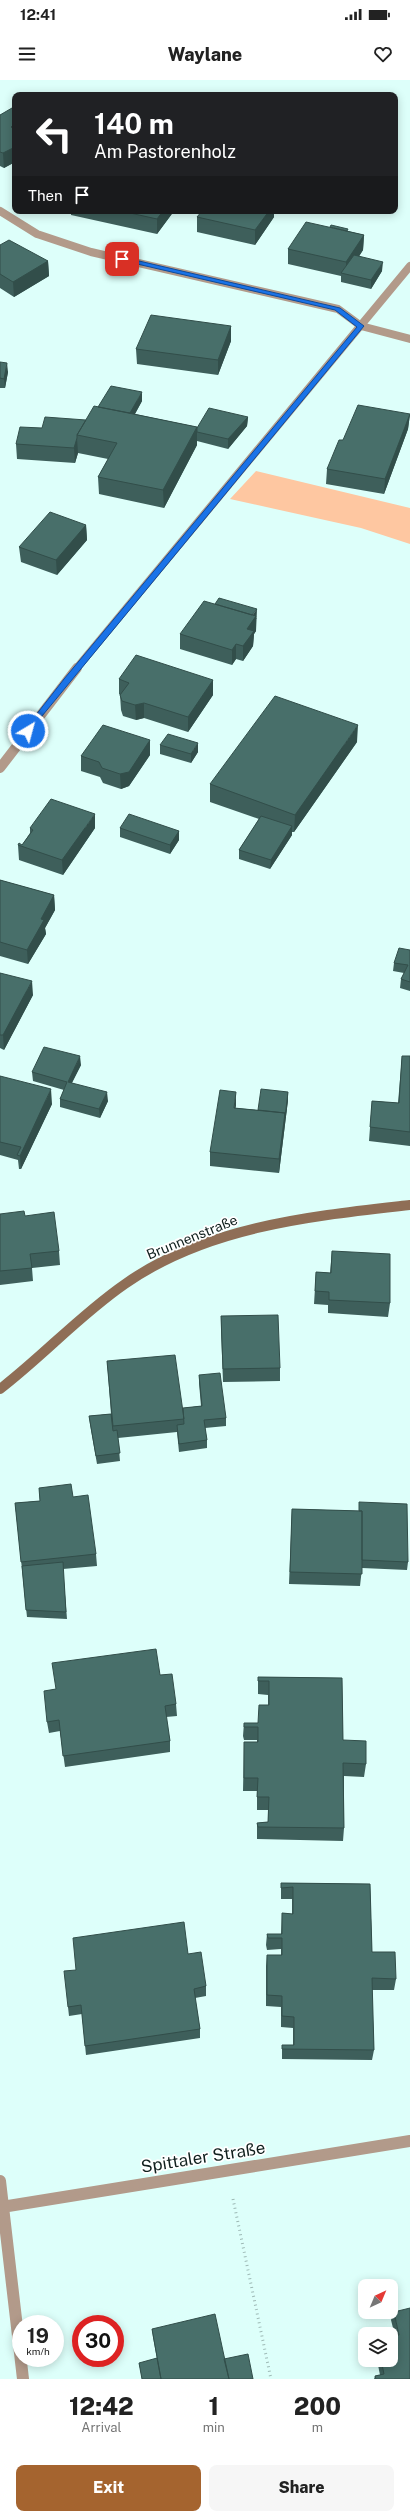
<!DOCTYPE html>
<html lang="en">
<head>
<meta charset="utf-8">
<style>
  :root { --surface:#fff; --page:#f6f6f6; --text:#222; --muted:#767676; --accent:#a5642f }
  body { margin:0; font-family:"Public Sans",sans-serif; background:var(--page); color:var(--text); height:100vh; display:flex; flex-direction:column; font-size:15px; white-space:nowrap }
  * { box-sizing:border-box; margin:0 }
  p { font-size:13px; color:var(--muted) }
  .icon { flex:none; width:22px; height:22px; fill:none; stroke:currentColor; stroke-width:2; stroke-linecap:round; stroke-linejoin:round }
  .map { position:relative; height:2299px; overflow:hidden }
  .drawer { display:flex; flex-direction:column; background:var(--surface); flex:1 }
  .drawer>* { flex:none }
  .guide { position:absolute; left:12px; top:12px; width:386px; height:122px; border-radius:8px; box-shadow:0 2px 10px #0003; background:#202124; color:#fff; overflow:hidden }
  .needle { width:26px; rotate:44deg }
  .tools { position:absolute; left:358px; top:2199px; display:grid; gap:8px }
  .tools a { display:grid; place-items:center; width:40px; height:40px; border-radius:8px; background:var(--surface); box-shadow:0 2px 10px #0003; font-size:20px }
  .speed { position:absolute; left:12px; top:2235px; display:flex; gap:8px; font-size:20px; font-weight:700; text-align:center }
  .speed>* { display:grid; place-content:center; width:52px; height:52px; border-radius:50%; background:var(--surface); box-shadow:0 2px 10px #0003; line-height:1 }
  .speed small { font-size:10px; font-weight:400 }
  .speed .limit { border:6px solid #d22; background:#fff; color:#111 }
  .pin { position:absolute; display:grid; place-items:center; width:34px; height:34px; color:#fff; margin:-17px; border-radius:8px; box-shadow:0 2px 6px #0006 }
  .me { position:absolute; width:44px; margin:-22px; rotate:37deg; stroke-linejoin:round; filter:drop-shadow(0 0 3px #0008) }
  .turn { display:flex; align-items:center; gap:14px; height:84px; padding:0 16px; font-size:18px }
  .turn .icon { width:52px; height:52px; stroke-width:2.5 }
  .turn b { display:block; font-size:28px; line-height:34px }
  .then { display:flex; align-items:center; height:38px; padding:0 16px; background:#0003; gap:8px; font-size:15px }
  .eta { display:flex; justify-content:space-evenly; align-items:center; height:68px; text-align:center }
  .eta b { font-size:24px; font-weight:800; line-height:28px }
  .cta { display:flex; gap:8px; margin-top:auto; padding:8px 16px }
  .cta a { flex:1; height:46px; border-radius:8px; background:var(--accent); color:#fff; font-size:16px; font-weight:800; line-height:46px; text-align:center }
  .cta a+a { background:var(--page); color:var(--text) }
  .status { display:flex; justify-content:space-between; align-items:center; height:28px; padding:0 20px; background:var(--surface); direction:ltr }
  .status svg { height:11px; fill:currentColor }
  header { display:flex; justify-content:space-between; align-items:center; height:52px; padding:0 16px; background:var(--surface); font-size:18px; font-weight:800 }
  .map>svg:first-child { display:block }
</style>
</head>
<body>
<div class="status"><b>12:41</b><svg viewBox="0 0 49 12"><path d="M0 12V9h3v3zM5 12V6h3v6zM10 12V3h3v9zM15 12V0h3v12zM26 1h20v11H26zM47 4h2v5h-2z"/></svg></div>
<header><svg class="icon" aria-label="menu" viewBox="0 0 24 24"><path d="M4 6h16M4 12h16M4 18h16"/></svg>Waylane<svg class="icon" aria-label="heart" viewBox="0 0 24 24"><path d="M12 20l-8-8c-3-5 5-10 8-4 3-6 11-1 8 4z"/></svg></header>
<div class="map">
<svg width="410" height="2299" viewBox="0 0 410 2299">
  <rect width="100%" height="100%" fill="#ddfffa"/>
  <path fill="#fec7a1" d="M256,391L410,428V464L361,448L230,419Z"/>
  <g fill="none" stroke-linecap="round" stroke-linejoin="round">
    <path stroke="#9ebab6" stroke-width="3" stroke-dasharray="1 3.5" stroke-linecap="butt" d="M233,2119L271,2299"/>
    <path stroke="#b29a8a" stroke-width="8" d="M0,131L37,154L91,172L338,229L361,246L410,259
      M76,589L410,186"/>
    <path stroke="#b29a8a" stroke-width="10" d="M0,688L77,588"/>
    <path stroke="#b29a8a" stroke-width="12" d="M0,2101L23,2299
      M2,2127L410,2061"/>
    <path stroke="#8f6e56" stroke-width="10" d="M0,1309C43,1276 80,1235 125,1204C207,1146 313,1136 410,1125"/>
  </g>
  <path fill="#3e5f5b" d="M15,29V82L4,88L0,86V35Z
    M71,131H174L157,154L71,135Z
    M212,131H274V137L255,165L197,152V137L211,132Z
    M348,151L364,155L363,170L359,176L382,191L371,209L341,202V196L288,184V169Z
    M0,165L48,181L49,196L14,217L0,208Z
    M231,246V261L218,295L137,284L136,269Z
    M0,282L8,292L5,308H0Z
    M142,321L135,334L197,347L248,337L247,346L228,369L197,361V365L164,428L99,414L98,397L108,379L78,373L75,383L17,379L16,364L42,348L86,340L98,327Z
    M410,334L408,349L384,414L326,404L327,389L343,360Z
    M86,445L87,460L57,495L21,482L19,467Z
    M257,538L256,539V551L254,554L253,566L243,581L236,579L232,585L180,569V554Z
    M119,599L213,600V615L188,652L144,638L136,640L123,636L121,630L120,615L119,614Z
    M357,662L294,752H292V755L270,789L239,779V770L259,739L210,722V704Z
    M160,665L198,672L191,683L160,674Z
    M150,675L129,706L121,709L103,703L100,697L81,691V676Z
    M30,748H95L63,795L19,780L18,765H22L30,753Z
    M120,748L179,751V760L170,774L120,757Z
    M0,800L54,815L55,830L45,848L46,854L28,884L0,876Z
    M410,870V911L400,908L401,899L404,893L393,891L394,883Z
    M0,893L33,915L4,970L0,968Z
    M402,976H410V1066L369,1061L372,1021L398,1023Z
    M81,985L72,1003L108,1021L100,1038L60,1027V1019L64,1010L33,1001L32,992Z
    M0,996L52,1024L21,1089H19L18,1080L0,1075Z
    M288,1012V1020L279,1093L210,1086V1072L236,1026L235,1028L258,1030Z
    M0,1134L25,1136L59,1171L60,1185L32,1188L33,1201L0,1205Z
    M332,1171L390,1223L388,1237L328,1233V1225L314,1224L316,1192L330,1193Z
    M221,1236L280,1288V1301L223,1302L221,1249Z
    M107,1281L183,1328L201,1326L199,1303V1295L226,1338V1346L205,1348L207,1360V1368L179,1372L177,1352L118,1358L120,1381L97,1384L90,1344L89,1336L111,1334Z
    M39,1408L73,1417L96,1474L97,1486L63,1489L67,1539L27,1537L15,1423L40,1421Z
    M359,1422L408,1482L407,1490L362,1488L360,1506L289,1504L292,1429L359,1431Z
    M160,1595L176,1624L177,1636L166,1637L170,1661V1672L65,1687L60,1651L49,1653L47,1642Z
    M258,1597L342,1598L343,1660L366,1684L364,1697L344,1696V1748L343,1761L257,1759V1743L268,1742V1730H257V1711H243L244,1662H257V1660H244L243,1656L244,1643H258L268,1625V1615L258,1614Z
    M281,1803L370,1804L372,1872L396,1899L394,1910H372L374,1970L372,1980L282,1979V1965H293V1948L281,1947V1927L266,1926V1886L267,1875H281V1869L267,1870L266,1865L267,1854H281L282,1833L292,1834V1819H281Z
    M188,1874L206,1906V1916L195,1918L200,1949V1958L86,1975L82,1934L69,1936L68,1927L76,1890Z
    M394,2232L410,2299H374L375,2296L380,2295L377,2280H391L395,2256L391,2240Z
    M152,2249L224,2279L253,2299H142L139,2283L159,2290L153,2257Z"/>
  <path fill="#324e4a" d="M15,44V60L11,47Z
    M15,67V82L4,88L3,73Z
    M163,131H174L157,154V139Z
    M269,131H274V137L255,165V150Z
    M364,155L363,170L348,194H346V182Z
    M48,181L49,196L14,217L13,202Z
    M383,182L382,191L371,209V200Z
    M231,246V261L218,295V280Z
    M7,283L8,292L5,308L4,299Z
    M142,312V321L126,350L125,341Z
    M410,334L408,349L384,414L385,399Z
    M248,337L247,346L228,369V359Z
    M197,347V365L164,428L163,410Z
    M77,358L78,373L75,383L74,368Z
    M86,445L87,460L57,495L56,480Z
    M257,529L256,551L254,554L253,566L243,581V566L249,540Z
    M236,564V579L232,585V570Z
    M213,600V615L188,652V637Z
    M144,623V638L136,640L135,625Z
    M358,645L357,662L294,752L295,735Z
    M150,660V675L129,706L121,709L120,694Z
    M198,663V672L191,683V674Z
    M95,734V748L63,795L62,780Z
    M292,746V755L270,789L271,780Z
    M179,751V760L170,774V765Z
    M54,815L55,830L45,848L46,854L28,884L27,870L41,839Z
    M32,901L33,915L4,970L3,955Z
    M80,976L81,985L68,1010V1002Z
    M51,1009L52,1024L21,1089L20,1076Z
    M107,1012L108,1021L100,1038L99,1029Z
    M236,1012V1026L233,1042L234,1028Z
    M288,1012V1020L279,1093V1079L285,1033Z"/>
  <path fill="#486f6a" stroke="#324e4a" d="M12,28L15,29V44L11,47L15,49V67L3,73L0,72V35Z
    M121,131H163L157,139Z
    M202,131H208L211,132L212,131H269L255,150L197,137Z
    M306,142L364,155L346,182L288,169Z
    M331,145L348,149L347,151L330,147Z
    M9,160L48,181L13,202L0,194V165Z
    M354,175L383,182L371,200L341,193Z
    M151,235L231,246L218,280L136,269Z
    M0,282L7,283L4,299L0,298Z
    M111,306L142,312L130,333L98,327Z
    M358,325L410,334L385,399L327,389L339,360H343Z
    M94,326L197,347L163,410L98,397L117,363L77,355Z
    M209,328L248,337L228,359L197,352V348Z
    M45,337L86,340L77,355V358L74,368L16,364L20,347L42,348Z
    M50,432L86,445L56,480L19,467Z
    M219,518L257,529L252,535L215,524Z
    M204,521L256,536L247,549L254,551L243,566L236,564L232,570L180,554Z
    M136,575L213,600L188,637L144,623L135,625L122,621L120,615L129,603L119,599Z
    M275,616L358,645L295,735L210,704Z
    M103,645L150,660L129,692L120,694L102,688L99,682L81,676Z
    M168,654L198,663L191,674L160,665Z
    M51,719L95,734L62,780L18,765L19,763L22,765L33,750L30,748Z
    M129,734L179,751L170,765L120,748Z
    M261,736L292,746L271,780L239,770Z
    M0,800L54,815L41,839L44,840L27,870L0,862Z
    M399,868L410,870V902L401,899L408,885L394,883Z
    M0,893L32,901L3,955H0Z
    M44,967L80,976L68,1002L107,1012L99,1029L60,1019L67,1002L32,992Z
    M402,976H410V1052L370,1047L372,1021L399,1023Z
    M0,996L51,1009L20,1076L17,1075L21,1067L0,1062Z
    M261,1009L288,1012L285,1038V1033L258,1030Z
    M220,1010L236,1012L234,1028L285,1033L279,1079L210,1072Z
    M24,1131L25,1136L54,1132L59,1171L30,1174L32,1188L0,1191V1134Z
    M332,1171L390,1174V1223L329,1220V1212L315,1211L316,1192L331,1193Z
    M278,1235L280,1288L223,1289L221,1236Z
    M175,1275L184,1339L113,1346L107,1281Z
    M220,1293L226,1338L204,1340L207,1360L179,1364L177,1345L184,1344L183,1328L202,1326L199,1295Z
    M111,1334L113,1351L117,1350L120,1373L96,1376L89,1336Z
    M71,1404L73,1417L88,1415L96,1474L21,1482L15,1423L40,1421L39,1408Z
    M359,1422L407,1424L408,1482L362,1480V1431H359Z
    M292,1429L362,1431V1494L290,1492Z
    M63,1482L66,1532L26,1530L22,1486Z
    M156,1569L160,1595L172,1594L176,1624L165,1626L170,1661L63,1676L59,1640L47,1642L44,1611L56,1609L52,1583Z
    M258,1597L342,1598L343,1660L366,1661V1684L343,1683L344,1748L258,1747L257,1743L268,1742L269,1717H257L258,1698H244V1662H258V1647H244V1643H258L259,1625H269V1601H258Z
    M281,1803L370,1804L372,1872H395L396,1899L372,1898L374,1970L282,1969V1965H294V1937L282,1936V1916L267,1915V1875H282V1858H268L267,1854H282V1833L293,1834V1807L281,1808Z
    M184,1842L188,1874L201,1872L206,1906L194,1909L200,1949L85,1966L81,1925L68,1927L64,1891L76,1890L73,1858Z
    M410,2228V2299H376L375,2296L384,2294L381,2280H391V2257L399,2255L394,2232Z
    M215,2234L229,2299H161L152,2249Z
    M248,2274L253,2299H229L224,2279Z
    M157,2278L161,2299H142L139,2283Z"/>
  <path fill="#1a73e8" stroke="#114b97" d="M122,177L340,228L364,246L28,653H25V649L64,599L357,247L335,230L120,180Z"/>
  <g text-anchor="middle" stroke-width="3.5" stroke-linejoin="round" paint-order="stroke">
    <g font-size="14" fill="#10201e" stroke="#fff">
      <text transform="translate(192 1157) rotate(-22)" y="5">Brunnenstraße</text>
    </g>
    <g font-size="17" fill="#10201e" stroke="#fff">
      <text transform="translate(203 2077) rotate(-9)" y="6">Spittaler Straße</text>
    </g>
  </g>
</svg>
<div class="tools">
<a><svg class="needle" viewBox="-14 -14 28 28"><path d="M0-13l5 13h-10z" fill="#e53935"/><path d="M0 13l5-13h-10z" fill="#767676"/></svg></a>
<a><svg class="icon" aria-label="layers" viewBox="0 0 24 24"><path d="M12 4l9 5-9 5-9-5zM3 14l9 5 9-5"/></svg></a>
</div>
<div class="speed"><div>19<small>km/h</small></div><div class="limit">30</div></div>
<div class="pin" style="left:122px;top:179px;background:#d93025"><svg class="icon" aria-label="arrive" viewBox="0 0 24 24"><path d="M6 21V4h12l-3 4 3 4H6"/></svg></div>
<svg class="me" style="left:28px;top:651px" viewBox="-20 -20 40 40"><circle r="17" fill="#1a73e8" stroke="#fff" stroke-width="3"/><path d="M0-11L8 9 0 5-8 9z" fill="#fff"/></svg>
<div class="guide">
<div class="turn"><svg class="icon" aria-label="left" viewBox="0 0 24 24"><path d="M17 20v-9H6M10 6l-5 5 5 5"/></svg><div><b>140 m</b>Am Pastorenholz</div></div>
<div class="then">Then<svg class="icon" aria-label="arrive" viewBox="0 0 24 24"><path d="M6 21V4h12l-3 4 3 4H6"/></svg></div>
</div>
</div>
<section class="drawer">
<div class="eta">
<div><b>12:42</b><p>Arrival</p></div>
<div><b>1</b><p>min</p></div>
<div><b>200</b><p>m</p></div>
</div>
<div class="cta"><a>Exit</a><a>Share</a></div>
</section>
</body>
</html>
